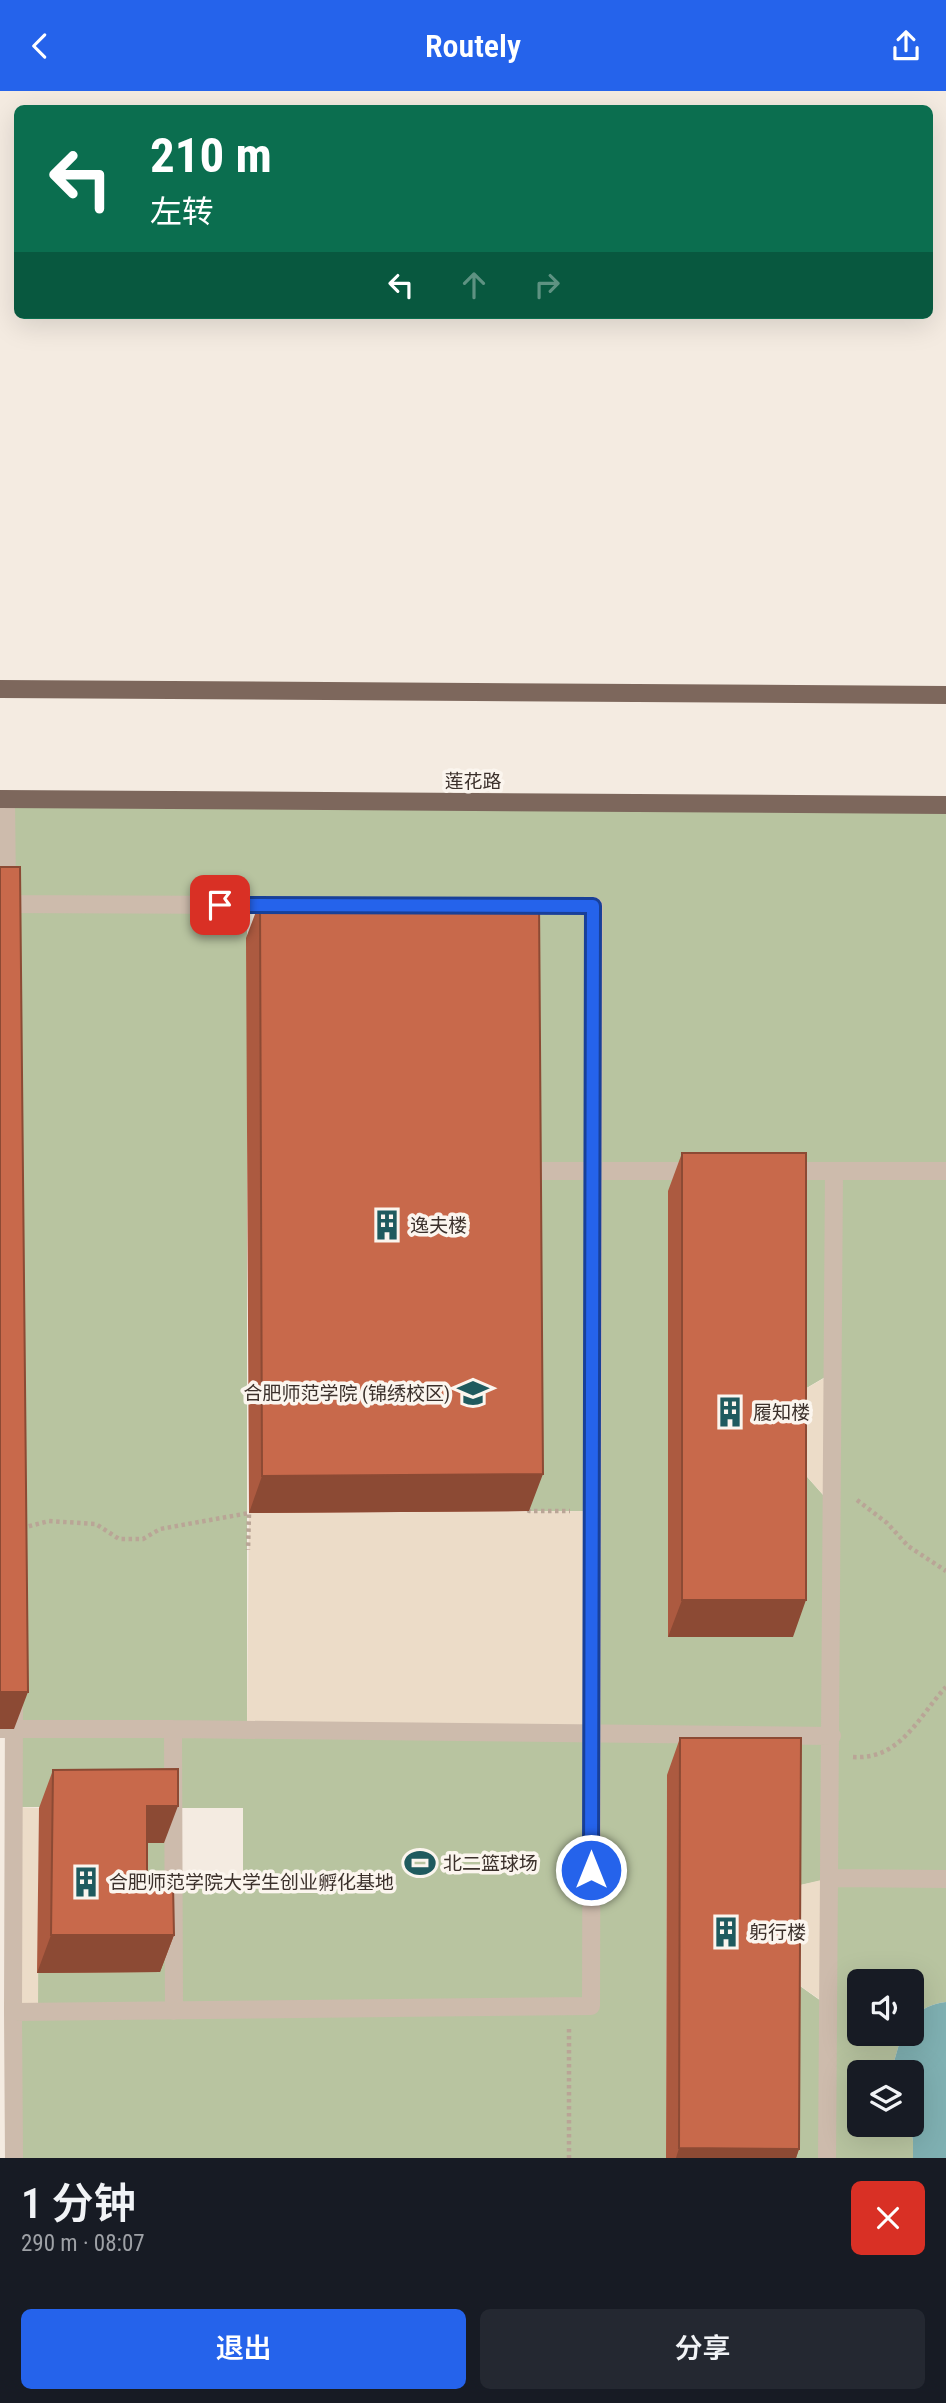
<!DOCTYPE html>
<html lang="zh">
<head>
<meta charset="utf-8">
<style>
  :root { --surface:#171b24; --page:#242831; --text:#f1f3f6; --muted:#9ea1a6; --accent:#2563eb }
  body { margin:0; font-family:"Roboto Condensed","Noto Sans SC",sans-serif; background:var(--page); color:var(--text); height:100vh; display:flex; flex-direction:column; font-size:26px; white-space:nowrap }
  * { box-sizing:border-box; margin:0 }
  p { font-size:23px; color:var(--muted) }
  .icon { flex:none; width:38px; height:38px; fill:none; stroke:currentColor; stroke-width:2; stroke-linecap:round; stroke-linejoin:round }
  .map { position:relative; height:2067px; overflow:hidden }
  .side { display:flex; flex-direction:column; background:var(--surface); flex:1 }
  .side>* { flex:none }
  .guide { position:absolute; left:14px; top:14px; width:919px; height:214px; border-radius:10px; box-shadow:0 7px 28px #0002; background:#0b6e4f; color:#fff; overflow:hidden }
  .controls { position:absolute; left:847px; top:1878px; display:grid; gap:14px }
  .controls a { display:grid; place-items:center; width:77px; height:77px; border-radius:10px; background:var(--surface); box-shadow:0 7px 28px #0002; font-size:35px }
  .pin { position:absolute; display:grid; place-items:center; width:60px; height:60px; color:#fff; margin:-30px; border-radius:14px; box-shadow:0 4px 10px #0006 }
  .me { position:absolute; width:77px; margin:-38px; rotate:0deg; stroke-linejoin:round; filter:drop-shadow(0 0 5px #0008) }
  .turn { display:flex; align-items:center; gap:24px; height:147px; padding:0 21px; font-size:32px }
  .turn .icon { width:91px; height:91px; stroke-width:2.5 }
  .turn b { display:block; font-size:49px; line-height:60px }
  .lanes { display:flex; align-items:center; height:66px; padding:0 21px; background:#0003; justify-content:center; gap:35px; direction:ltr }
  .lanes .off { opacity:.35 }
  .round { display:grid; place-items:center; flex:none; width:74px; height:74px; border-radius:10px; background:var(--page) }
  .summary { display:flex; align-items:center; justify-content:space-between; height:119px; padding:0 21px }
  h1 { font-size:42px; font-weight:600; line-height:52px }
  .cta { display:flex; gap:14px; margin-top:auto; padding:14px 21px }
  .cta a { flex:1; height:80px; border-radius:10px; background:var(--accent); color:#fff; font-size:28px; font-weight:600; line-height:80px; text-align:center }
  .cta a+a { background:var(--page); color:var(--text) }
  header { display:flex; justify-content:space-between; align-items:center; height:91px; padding:0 21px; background:var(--accent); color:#fff; font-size:32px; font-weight:600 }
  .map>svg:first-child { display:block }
</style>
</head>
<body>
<header><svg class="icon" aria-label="back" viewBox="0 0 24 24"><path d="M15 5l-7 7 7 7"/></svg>Routely<svg class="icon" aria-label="share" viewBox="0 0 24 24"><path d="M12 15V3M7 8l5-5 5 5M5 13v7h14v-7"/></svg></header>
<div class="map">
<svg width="946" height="2067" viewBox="0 0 946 2067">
  <rect width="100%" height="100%" fill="#f4ebe1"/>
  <path fill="#b8c4a0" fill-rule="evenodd" d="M0,708L946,714V1911C931,1913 922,1917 912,1929V1890H859V1942L902,1943L893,1974L894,1981H859V2034H910L913,2050V2067H786V1885L828,1915L829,1788L787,1797L667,1684L666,2067H14L13,1921L38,1920L37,1882L133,1752L163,1716H14ZM247,815H527L529,1420H592L247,1638ZM832,1282V1414L793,1370V1305ZM174,1717H243V1795L174,1796Z"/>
  <path fill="#ecdcc8" d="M833,1282V1415L793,1370V1305Z
    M592,1420L591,1643L247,1639L249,1422Z
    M14,1716L39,1717L38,1921H13Z
    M830,1787L829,1915L786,1885L787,1797Z"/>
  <path fill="#7fb0b2" d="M946,1911V2067H913V2050L910,2034H912V1981H894L893,1974L902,1943L912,1942V1929C922,1917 931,1913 946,1911Z"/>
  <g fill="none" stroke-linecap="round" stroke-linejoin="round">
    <path stroke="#b9a596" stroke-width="4.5" stroke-dasharray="3.5 3.5" stroke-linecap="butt" d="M857,1409L887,1432L908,1455L946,1480
      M529,1418V1420H570
      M22,1437L49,1430L96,1433L119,1448H143L160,1438L249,1422L248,1459
      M853,1666C901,1669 918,1626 946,1596
      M569,1938V2067"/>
    <path stroke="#cdbbac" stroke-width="18" d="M6,708L7,799
      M0,813L281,814
      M528,1080H700
      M784,1080H946
      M14,1615L13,1921L591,1915L594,815H516
      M0,1638H173L832,1645
      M173,1638L174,1920
      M830,1787L946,1788
      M13,1921L14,2067
      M827,2067L834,1080"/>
    <path stroke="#7d675c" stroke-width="18" d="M0,598L946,604
      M0,708L946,714"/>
  </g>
  <path fill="#ac5a40" d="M260,810L529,1420L249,1422L246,847Z
    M682,1062L793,1546H668V1100Z
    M680,1647L799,2058L796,2067H666L667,1684Z
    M53,1679L164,1752H147V1793L174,1844L160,1881L37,1882L39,1717Z"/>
  <path fill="#8c4a34" d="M543,1383L529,1420L249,1422L262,1385Z
    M682,1509H806L793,1546H668Z
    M0,1601H28L14,1638H0Z
    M147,1715H178L164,1752H133Z
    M51,1844H174L160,1881L37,1882Z
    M679,2057L799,2058L796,2067H676Z"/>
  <path fill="#c8694b" stroke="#8c4a34" stroke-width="2" d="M0,776H20L28,1601H0Z
    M539,809L543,1383L262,1385L260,810Z
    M682,1062H806V1509H682Z
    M680,1647H801L799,2058L679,2057Z
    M178,1678V1715H147V1793H173L174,1844H51L53,1679Z"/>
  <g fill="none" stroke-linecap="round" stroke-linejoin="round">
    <g stroke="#184099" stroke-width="18">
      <path id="route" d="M220,814L593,815L591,1779"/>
    </g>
    <use href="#route" stroke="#2563eb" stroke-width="12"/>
  </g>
  <defs>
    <g id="building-bare" transform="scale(2.415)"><path d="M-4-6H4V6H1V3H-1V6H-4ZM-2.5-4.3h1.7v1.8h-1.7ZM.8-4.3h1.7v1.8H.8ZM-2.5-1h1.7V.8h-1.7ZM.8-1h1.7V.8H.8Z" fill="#1f5a5e" stroke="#fbf5ee" stroke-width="2.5" paint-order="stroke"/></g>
    <g id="university-bare" transform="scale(2.415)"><path d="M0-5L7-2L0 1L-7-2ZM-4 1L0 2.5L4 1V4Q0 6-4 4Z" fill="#1f5a5e" stroke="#fbf5ee" stroke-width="2.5" paint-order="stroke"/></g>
    <g id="stadium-bare" transform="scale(2.415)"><path d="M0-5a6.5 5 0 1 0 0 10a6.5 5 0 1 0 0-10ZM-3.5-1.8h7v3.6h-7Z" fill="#1f5a5e" stroke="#fbf5ee" stroke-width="2.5" paint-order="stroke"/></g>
  </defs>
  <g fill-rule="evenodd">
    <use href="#building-bare" x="387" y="1134"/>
    <use href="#university-bare" x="473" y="1302"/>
    <use href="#building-bare" x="730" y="1321"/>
    <use href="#stadium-bare" x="420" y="1772"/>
    <use href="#building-bare" x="86" y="1791"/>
    <use href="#building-bare" x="726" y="1841"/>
  </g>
  <g text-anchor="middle" stroke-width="7" stroke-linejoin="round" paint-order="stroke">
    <g font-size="19" fill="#3b302b" stroke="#fbf5ee">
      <text x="473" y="697">莲花路</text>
    </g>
    <g font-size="19" fill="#3b302b" stroke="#fbf5ee" text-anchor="start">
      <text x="410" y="1141">逸夫楼</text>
      <text x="450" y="1309" text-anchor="end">合肥师范学院 (锦绣校区)</text>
      <text x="753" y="1328">履知楼</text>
      <text x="443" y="1779">北二篮球场</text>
      <text x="109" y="1798">合肥师范学院大学生创业孵化基地</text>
      <text x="749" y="1848">躬行楼</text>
    </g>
  </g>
</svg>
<div class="controls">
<a><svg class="icon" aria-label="sound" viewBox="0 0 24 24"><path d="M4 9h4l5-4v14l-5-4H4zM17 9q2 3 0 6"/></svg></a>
<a><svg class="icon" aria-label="layers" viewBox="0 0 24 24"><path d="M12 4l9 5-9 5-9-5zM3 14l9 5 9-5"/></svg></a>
</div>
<div class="pin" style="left:220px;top:814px;background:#d93025"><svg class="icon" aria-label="arrive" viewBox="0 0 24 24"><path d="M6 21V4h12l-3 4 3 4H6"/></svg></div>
<svg class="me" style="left:591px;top:1779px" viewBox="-20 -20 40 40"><circle r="17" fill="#2563eb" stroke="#fff" stroke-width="3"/><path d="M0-11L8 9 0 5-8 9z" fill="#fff"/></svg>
<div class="guide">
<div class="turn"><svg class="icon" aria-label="left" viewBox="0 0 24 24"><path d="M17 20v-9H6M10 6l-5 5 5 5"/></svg><div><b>210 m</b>左转</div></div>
<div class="lanes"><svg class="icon" aria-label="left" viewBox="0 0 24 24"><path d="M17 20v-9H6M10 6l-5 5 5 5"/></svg><svg class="icon off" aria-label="ahead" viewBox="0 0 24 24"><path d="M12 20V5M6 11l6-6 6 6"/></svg><svg class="icon off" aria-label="right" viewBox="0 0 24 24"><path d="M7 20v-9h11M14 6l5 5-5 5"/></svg></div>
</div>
</div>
<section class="side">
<div class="summary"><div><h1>1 分钟</h1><p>290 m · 08:07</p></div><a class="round" style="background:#d93025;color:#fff"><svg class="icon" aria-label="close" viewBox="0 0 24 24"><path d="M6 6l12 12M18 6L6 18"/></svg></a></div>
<div class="cta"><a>退出</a><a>分享</a></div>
</section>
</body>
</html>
